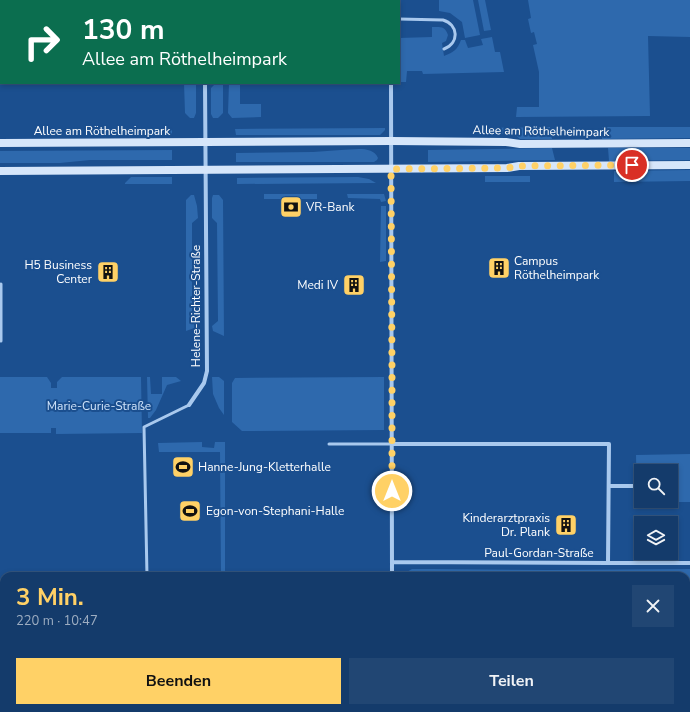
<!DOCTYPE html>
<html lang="de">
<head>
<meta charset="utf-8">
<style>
  :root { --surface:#143b6b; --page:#214673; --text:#f1f3f6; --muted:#9dadc1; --line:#33557e; --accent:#ffd166 }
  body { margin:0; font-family:"Nunito Sans",sans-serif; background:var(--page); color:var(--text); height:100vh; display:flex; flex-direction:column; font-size:15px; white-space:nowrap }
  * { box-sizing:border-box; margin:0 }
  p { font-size:13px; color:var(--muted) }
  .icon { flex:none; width:22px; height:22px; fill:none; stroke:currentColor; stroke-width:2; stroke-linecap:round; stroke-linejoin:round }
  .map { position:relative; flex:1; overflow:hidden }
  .details { position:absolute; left:0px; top:572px; width:690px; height:140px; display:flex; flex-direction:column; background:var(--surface); border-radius:12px 12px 0 0; box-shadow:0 2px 6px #0003,0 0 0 1px var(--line) }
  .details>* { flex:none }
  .guide { position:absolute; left:0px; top:0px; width:400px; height:84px; box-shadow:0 2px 6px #0003,0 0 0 1px var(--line); background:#0b6e4f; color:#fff; overflow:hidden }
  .fabs { position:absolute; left:634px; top:464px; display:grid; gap:8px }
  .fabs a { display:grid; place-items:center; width:44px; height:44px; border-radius:0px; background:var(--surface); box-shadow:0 2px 6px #0003,0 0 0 1px var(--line); font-size:20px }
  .pin { position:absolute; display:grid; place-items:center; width:34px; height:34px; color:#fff; margin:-17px; border:2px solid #fff; border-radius:50%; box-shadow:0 1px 4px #0007 }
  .me { position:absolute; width:44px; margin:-22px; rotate:0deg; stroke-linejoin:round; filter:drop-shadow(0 0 3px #0008) }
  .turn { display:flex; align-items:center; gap:14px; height:84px; padding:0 16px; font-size:18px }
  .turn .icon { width:52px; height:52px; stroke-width:2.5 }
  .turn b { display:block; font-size:28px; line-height:34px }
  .round { display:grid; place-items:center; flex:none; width:42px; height:42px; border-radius:0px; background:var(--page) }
  .overview { display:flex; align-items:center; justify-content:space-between; height:68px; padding:0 16px }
  h1 { font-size:24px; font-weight:700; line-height:30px; color:var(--accent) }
  .primary-button { display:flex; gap:8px; margin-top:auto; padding:8px 16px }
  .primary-button a { flex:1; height:46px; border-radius:0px; background:var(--accent); color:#111; font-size:16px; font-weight:700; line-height:46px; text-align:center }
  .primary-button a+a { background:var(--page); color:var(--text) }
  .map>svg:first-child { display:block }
</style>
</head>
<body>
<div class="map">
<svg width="690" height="712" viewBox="0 0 690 712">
  <rect width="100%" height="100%" fill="#1b4f8f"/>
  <path fill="#2e69ad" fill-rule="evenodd" d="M397,0H473L480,35L465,38L462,22L450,13L439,11V0Z
    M478,0H485L491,30L484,31Z
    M528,0H690V37L648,36L650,116L516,117L517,107H539V72L533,45L537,44L534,32L531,33L528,19L531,18Z
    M432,27C441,27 445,26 448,35L446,41L442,43L444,56C454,52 457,50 461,40H465L468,48L483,45L481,39L492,37L495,52H500L504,72L423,74L422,71H407L406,82H399V38L432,37Z
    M184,83H192L196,85V113L194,118H190L185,113Z
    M216,83H223V113L218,118H213L211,114V88Z
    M229,83H256V84H240V104H261V117L232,118L228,113Z
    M550,127L552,139H520L514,134H485V128Z
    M602,127H690V138L602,139Z
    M385,128V130L380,135H236L235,129Z
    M126,129H172V136H131Z
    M552,148L555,160L428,162V150Z
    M608,148H690V160L609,161Z
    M172,150V160H90L60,163H0V151Z
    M341,150C352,150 373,145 378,158L377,160L374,162H236V153L313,152Z
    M690,170V181L614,182V171Z
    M485,176H530V182H485Z
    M131,177H172V184H125V183Z
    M358,177L369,179L376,183L237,184V178Z
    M264,194H317V199H264Z
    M347,194H384L386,201L381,202L380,199L348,198Z
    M191,195H194L197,206L198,218L192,223V316L197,321V327L186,331V200Z
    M213,195H219L223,200L224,336L213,331L212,326L218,321L217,223L212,218V198Z
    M381,206H386V261L380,262Z
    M0,377H47L51,383V388H57V382L62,377H141L142,433L56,434V428H51V433H0Z
    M147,377H150L151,394H162V377H176L181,381L167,385L156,410L150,418H148Z
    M212,377H219L224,381V415L219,408L213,394Z
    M384,377V430L242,431L232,422V383L235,378Z
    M202,442V447L214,448L215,442H225V576H221L220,452H159L158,443Z
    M690,454V502H637L636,455ZM641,471H671V501H641Z
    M412,569H431L549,570L690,569V712H404L403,708H686V576H404L405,573Z
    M168,708H216V712H169Z"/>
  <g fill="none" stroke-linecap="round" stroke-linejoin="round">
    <path stroke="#a9c9ee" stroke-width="3" d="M399,19L443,20C458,24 460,43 444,49
      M1,341V284
      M329,444H392
      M147,576L144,427L189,405"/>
    <path stroke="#a9c9ee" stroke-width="4" d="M21,0V1
      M204,0V1
      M391,0V1
      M391,83L392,576
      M189,405L204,383L207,371L205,83
      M392,444H609L608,563L392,562
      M609,486H637
      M608,563H690
      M0,601H4
      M392,708L393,712"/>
    <path stroke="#d6e6fa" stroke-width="8" d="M0,143L391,141L506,142L520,144L690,143
      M0,171L507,168L519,166L690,165"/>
  </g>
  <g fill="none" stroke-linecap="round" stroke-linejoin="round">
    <path stroke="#ffd166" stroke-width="7" stroke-dasharray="0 12.6" d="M392,491V370L391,169L507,168L519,166L632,165"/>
  </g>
  <defs>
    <g id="bank-square" transform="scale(1.15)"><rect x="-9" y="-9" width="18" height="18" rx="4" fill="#ffd166" stroke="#1b4f8f"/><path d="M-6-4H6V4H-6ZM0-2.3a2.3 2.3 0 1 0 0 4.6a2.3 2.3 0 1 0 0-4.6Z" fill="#111"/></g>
    <g id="building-square" transform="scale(1.15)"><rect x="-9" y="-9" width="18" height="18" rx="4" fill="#ffd166" stroke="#1b4f8f"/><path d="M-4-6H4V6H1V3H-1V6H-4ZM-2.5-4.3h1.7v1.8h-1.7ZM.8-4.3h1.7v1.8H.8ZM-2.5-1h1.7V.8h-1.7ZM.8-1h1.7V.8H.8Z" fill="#111"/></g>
    <g id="stadium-square" transform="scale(1.15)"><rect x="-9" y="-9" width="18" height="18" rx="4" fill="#ffd166" stroke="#1b4f8f"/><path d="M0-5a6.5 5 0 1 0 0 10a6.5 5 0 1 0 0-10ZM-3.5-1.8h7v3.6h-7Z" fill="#111"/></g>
  </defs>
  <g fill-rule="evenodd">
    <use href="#bank-square" x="291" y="207"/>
    <use href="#building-square" x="499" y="268"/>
    <use href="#building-square" x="108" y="272"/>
    <use href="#building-square" x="354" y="285"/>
    <use href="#stadium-square" x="183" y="467"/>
    <use href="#stadium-square" x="190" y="511"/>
    <use href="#building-square" x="566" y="525"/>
  </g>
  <g text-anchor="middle" stroke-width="4" stroke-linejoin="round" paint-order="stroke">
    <g font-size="12" fill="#fff" stroke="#1b4f8f">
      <text x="102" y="135">Allee am Röthelheimpark</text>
      <text transform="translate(541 131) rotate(1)" y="4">Allee am Röthelheimpark</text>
      <text transform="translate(196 306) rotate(-90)" y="4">Helene-Richter-Straße</text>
      <text x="539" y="557">Paul-Gordan-Straße</text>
    </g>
    <g font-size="12" fill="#fff" stroke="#1b4f8f" text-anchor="start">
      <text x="306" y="211">VR-Bank</text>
      <text x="514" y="265">Campus<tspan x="514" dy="14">Röthelheimpark</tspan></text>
      <text x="92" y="269" text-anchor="end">H5 Business<tspan x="92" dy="14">Center</tspan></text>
      <text x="338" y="289" text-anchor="end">Medi IV</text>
      <text x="198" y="471">Hanne-Jung-Kletterhalle</text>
      <text x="206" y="515">Egon-von-Stephani-Halle</text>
      <text x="550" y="522" text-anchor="end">Kinderarztpraxis<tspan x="550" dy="14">Dr. Plank</tspan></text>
    </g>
    <g font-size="12" fill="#cfe3fa" stroke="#1b4f8f">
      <text x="99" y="410">Marie-Curie-Straße</text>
    </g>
  </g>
</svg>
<div class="fabs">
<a><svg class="icon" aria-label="search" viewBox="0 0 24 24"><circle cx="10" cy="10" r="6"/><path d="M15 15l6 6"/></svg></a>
<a><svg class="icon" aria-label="layers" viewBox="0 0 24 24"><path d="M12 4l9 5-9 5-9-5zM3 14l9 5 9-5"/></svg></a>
</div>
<div class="pin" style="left:632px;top:165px;background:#d93025"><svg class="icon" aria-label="arrive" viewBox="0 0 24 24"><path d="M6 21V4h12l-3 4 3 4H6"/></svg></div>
<svg class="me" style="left:392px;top:491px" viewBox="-20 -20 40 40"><circle r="17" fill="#ffd166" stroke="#fff" stroke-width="3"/><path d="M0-11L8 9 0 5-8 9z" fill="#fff"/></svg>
<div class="guide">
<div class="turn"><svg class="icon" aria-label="right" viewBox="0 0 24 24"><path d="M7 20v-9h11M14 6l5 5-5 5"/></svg><div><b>130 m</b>Allee am Röthelheimpark</div></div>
</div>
<section class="details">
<div class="overview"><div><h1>3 Min.</h1><p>220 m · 10:47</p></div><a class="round"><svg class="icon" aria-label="close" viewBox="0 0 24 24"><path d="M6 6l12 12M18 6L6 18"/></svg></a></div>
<div class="primary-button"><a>Beenden</a><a>Teilen</a></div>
</section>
</div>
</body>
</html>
